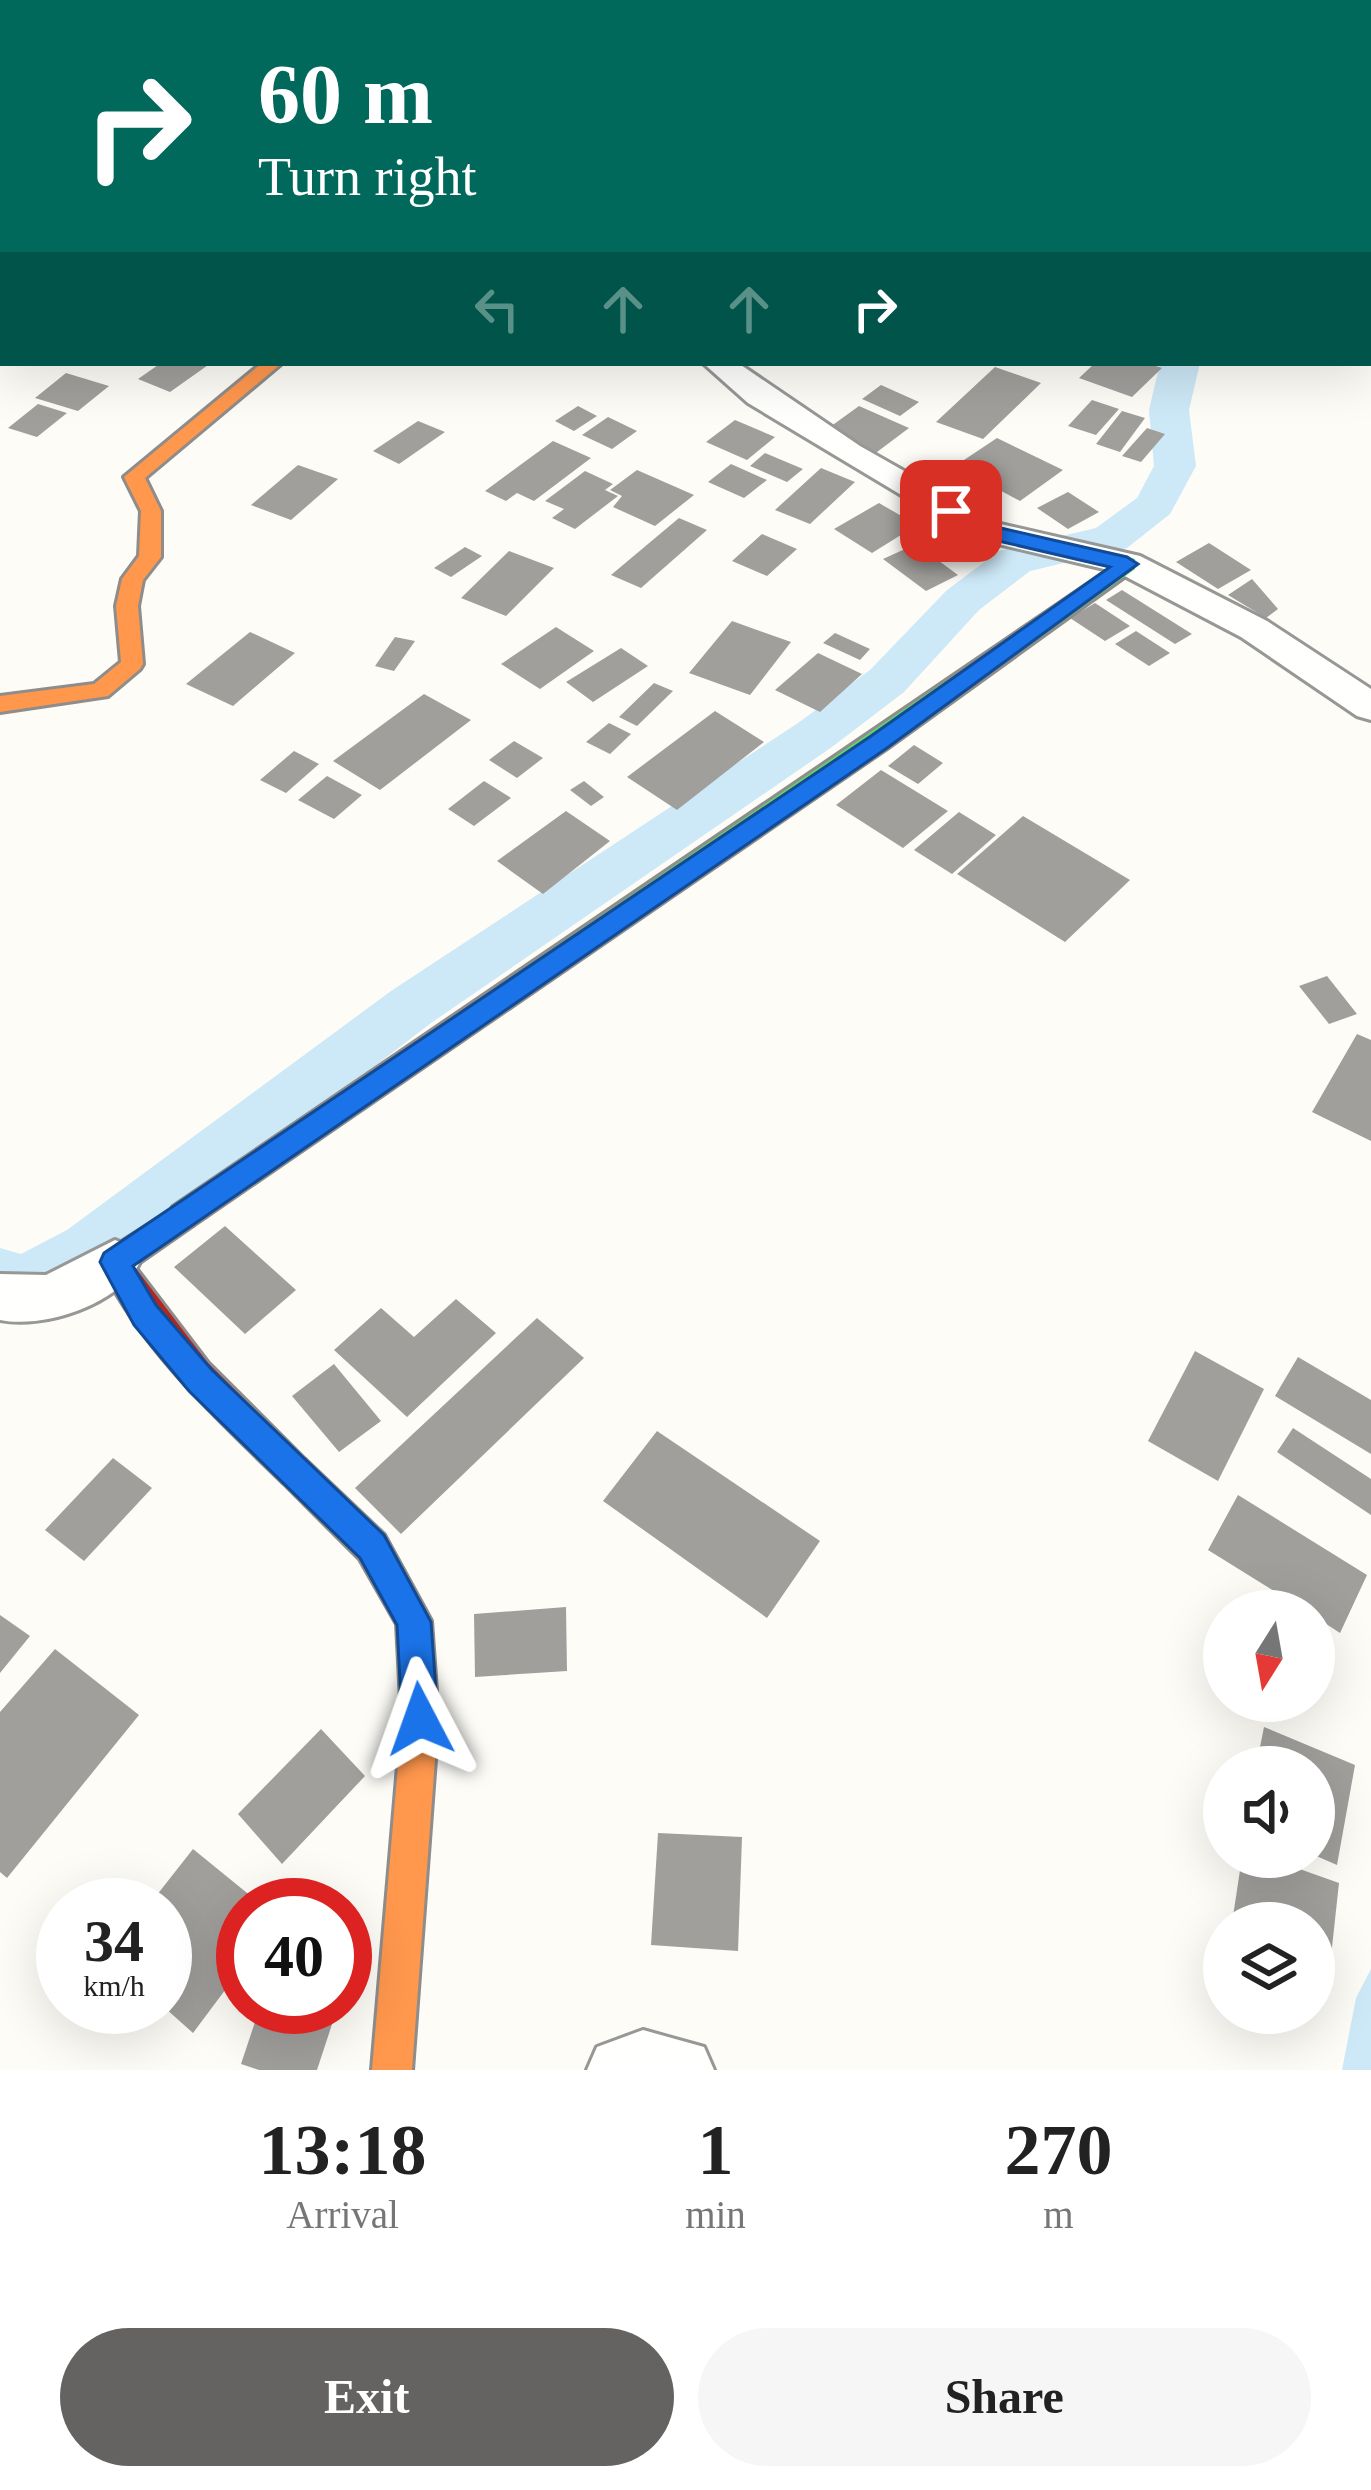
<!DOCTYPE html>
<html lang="en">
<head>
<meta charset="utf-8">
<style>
  :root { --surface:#fff; --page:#f6f6f6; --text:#222; --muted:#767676; --accent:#646362 }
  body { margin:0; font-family:Georgia,serif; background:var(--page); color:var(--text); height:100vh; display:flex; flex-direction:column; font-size:45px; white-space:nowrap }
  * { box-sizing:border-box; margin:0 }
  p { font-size:39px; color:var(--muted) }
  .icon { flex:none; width:66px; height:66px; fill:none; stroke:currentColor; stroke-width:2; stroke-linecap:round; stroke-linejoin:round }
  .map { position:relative; height:2070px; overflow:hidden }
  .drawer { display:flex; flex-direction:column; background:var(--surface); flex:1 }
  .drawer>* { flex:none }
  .guide { position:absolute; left:0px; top:0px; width:1371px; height:366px; box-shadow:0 12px 48px #0002; background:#00695c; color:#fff; overflow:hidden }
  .needle { width:78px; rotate:191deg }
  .controls { position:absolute; left:1203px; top:1590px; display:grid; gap:24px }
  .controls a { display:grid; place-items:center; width:132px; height:132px; border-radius:50%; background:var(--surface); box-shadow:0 12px 48px #0002; font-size:60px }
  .speed { position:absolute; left:36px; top:1878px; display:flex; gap:24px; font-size:60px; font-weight:700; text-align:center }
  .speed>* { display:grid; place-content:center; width:156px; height:156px; border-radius:50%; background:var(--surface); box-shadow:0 12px 48px #0002; line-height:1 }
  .speed small { font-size:30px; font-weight:400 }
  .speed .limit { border:18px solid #d22; background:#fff; color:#111 }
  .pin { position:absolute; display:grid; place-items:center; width:102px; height:102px; color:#fff; margin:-51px; border-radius:24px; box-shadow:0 6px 18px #0006 }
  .me { position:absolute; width:132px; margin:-66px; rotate:356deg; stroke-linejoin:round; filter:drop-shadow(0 0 9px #0008) }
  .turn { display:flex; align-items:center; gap:42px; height:252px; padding:0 60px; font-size:54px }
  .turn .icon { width:156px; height:156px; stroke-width:2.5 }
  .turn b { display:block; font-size:84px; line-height:102px }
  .lanes { display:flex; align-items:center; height:114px; padding:0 60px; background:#0003; justify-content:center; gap:60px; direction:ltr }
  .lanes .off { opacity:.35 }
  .eta { display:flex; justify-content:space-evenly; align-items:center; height:204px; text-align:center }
  .eta b { font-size:72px; font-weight:700; line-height:84px }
  .button { display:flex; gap:24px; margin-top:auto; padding:24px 60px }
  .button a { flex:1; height:138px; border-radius:72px; background:var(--accent); color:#fff; font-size:48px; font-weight:700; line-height:138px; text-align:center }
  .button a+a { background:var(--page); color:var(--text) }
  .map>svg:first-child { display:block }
</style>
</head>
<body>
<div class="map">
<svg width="1371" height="2070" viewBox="0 0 1371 2070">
  <rect width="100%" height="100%" fill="#fdfcf7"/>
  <path fill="#cde8f7" d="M1371,1969V2070H1342L1356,1998Z"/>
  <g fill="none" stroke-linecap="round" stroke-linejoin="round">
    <path fill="#cde8f7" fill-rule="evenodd" d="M1368,217H1371V239H1368Z
      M1160,363H1200L1189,410L1196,466L1170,514L1127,548L1030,571L979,610L904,692L832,747L431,1023L111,1268L25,1311L0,1304V1248L21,1254L67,1230L391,991L798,723L870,670L947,590L999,551L1096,528L1137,498L1154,466L1149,410Z"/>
  </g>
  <path fill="#a19f9c" d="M161,363H211L170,392L138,379Z
    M1095,363H1147L1162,368L1132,397L1079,378Z
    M995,367L1041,383L983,439L936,422Z
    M66,373L109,386L78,411L35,398Z
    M881,385L919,402L900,416L862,399Z
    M1092,400L1119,409L1096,435L1068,426Z
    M38,404L67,413L37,437L8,428Z
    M578,406L597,416L574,431L555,421Z
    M859,406L909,428L873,455L823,432Z
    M1122,411L1145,418L1120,452L1096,444Z
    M608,417L637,431L612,449L582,435Z
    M735,420L775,437L747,460L706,442Z
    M418,421L445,432L399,464L373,451Z
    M1147,428L1165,434L1141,462L1122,456Z
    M997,438L1063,470L1020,501L955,466Z
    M553,441L591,458L534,501L517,493L506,501L485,491Z
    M765,453L803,469L787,482L750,466Z
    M731,464L767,480L744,498L708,482Z
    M298,465L338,479L291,520L251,505Z
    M821,468L855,482L810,524L775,510Z
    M637,470L694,495L655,526L613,507L622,496L610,490Z
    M585,471L613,484L605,490L618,496L575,529L552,518L564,509L545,501Z
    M1068,492L1099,512L1068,529L1037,508Z
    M879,503L917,525L872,553L834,529Z
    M679,518L707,530L641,588L611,575Z
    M762,534L797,549L767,576L732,561Z
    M1209,543L1251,570L1218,589L1176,562Z
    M916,544L958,575L926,591L883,559Z
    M465,547L482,556L451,577L434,568Z
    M509,551L554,568L506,616L461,598Z
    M1252,579L1278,609L1266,618L1228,595Z
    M1122,590L1192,634L1175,644L1106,600Z
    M1095,603L1130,626L1105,641L1070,618Z
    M732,621L791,642L750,695L689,673Z
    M556,627L594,651L540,689L501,664Z
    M1136,631L1170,653L1149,666L1115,644Z
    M250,632L295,653L233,706L186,684Z
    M835,633L870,649L860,660L823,643Z
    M395,637L415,641L394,671L375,666Z
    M621,648L648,666L593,702L566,682Z
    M818,653L862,674L820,712L775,690Z
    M654,683L673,691L637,726L619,717Z
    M424,694L471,720L380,790L333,761Z
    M715,711L764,742L677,810L627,777Z
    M609,723L631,734L610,754L586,742Z
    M514,741L543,758L517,778L489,760Z
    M914,745L943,763L918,784L888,766Z
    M294,751L319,764L286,793L260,780Z
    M881,770L948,811L903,848L836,805Z
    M327,776L362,795L334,819L298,800Z
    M484,781L511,798L474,826L448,809Z
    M584,781L604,797L591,806L570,790Z
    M566,811L610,841L543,894L497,861Z
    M959,812L996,835L952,874L914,850Z
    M1023,816L1130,880L1065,942L957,874Z
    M1327,976L1357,1014L1329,1024L1299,986Z
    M1357,1034L1371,1040V1141L1312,1112Z
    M225,1226L296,1290L245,1334L174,1267Z
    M456,1299L496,1333L407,1417L334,1350L381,1308L414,1337Z
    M537,1318L584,1358L401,1534L355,1488Z
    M1195,1351L1264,1389L1218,1481L1148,1441Z
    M1298,1357L1371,1400V1454L1275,1396Z
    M334,1364L381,1421L339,1452L292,1396Z
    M1293,1428L1371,1479V1515L1277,1452Z
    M657,1431L820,1541L767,1618L603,1501Z
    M113,1458L152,1488L84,1561L45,1530Z
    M1238,1495L1367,1575L1340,1633L1314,1616V1611H1306L1208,1550Z
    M566,1607L567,1671L475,1677L474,1614Z
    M0,1615L30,1636L0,1673Z
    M55,1649L139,1715L7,1878L0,1872V1712Z
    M1264,1727L1355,1765L1337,1865L1314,1855V1767H1256Z
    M321,1729L365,1776L282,1864L238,1814Z
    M658,1833L742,1837L738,1951L651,1945Z
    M193,1849L262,1905H243V1966L193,2033L165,2008V1905H149Z
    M1242,1857H1266L1339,1883L1327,1993L1314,1988V1923H1232Z
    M260,2007L337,2009L317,2070H259L241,2064Z"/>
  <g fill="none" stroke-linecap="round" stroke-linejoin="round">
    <g stroke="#979795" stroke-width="6">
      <path id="street" d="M124,0H154L122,3Z
        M270,0H303L305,3H272Z
        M561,0H592L594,3H563Z
        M703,363H738L860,446L996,523L1140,556L1267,621L1371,689V720L1357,716L1241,637L1117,572L973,538L748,403Z
        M115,1240L133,1247L140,1262C120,1304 44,1329 0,1320V1274L46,1275Z
        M643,2030L704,2047L714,2070H587L597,2047Z"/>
    </g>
    <g stroke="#8e8d8b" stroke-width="6">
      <path id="fast" d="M1128,557L1135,559V569L887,748L193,1225L183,1229L173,1225L168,1216L173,1207Z"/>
    </g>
    <g stroke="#8e8d8b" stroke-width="6">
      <path id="slow" d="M262,363H282L145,478L161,511V557L143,580L138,606L143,664L140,669L108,696L0,712V696L94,684L121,662L116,606L122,579L139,556L141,511L124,477Z
        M294,1455L305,1460L384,1535L431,1621L438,1719L412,2070H372L402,1719L397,1624L360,1559L283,1482L278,1471L283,1460Z"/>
    </g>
    <g stroke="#8e8d8b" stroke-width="6">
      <path id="jam" d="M183,1203L193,1207L198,1216L193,1225L134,1266L208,1363L305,1460L310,1471L305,1482L294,1487L283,1482C216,1417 140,1348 100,1262L104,1253Z"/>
    </g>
    <use href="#street" fill="#fffffe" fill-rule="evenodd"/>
    <use href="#fast" fill="#63d668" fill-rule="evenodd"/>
    <use href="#slow" fill="#ff974d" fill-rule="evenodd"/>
    <use href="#jam" fill="#b3261e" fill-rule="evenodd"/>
  </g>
  <path fill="#1a73e8" stroke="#114b97" stroke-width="3" d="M951,505L992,526L1127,557L1138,564L887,748L133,1266L156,1305L212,1370L384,1535L431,1622L438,1719L433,1731L420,1737L408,1731L402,1719L397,1625L360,1558L189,1391L134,1325L100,1262L104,1253L871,736L1110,567L977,536L943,516L940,511Z"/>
</svg>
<div class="controls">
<a><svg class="needle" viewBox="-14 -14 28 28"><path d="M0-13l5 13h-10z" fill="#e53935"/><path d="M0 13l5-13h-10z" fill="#767676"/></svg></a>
<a><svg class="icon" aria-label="sound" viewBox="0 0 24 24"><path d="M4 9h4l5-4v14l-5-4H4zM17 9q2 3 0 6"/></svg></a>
<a><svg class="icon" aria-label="layers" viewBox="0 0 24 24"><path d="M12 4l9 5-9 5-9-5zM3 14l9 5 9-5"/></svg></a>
</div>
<div class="speed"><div>34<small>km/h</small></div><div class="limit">40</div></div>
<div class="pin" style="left:951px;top:511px;background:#d93025"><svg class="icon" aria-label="arrive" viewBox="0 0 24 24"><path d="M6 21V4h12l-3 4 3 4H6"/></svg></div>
<svg class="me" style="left:420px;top:1719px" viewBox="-20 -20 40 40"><path d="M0-17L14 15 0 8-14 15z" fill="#1a73e8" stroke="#fff" stroke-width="4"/></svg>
<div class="guide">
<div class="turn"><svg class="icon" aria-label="right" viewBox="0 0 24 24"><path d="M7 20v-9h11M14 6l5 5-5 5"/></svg><div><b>60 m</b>Turn right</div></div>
<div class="lanes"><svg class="icon off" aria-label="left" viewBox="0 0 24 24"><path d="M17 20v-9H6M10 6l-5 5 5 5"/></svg><svg class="icon off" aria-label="ahead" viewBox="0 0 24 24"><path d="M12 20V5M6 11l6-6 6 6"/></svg><svg class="icon off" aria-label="ahead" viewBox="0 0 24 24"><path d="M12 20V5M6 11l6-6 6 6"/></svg><svg class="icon" aria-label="right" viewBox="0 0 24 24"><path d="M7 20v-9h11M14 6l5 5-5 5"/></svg></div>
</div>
</div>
<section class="drawer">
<div class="eta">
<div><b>13:18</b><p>Arrival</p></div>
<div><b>1</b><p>min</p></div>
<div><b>270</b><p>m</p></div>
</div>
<div class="button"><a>Exit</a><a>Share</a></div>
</section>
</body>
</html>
